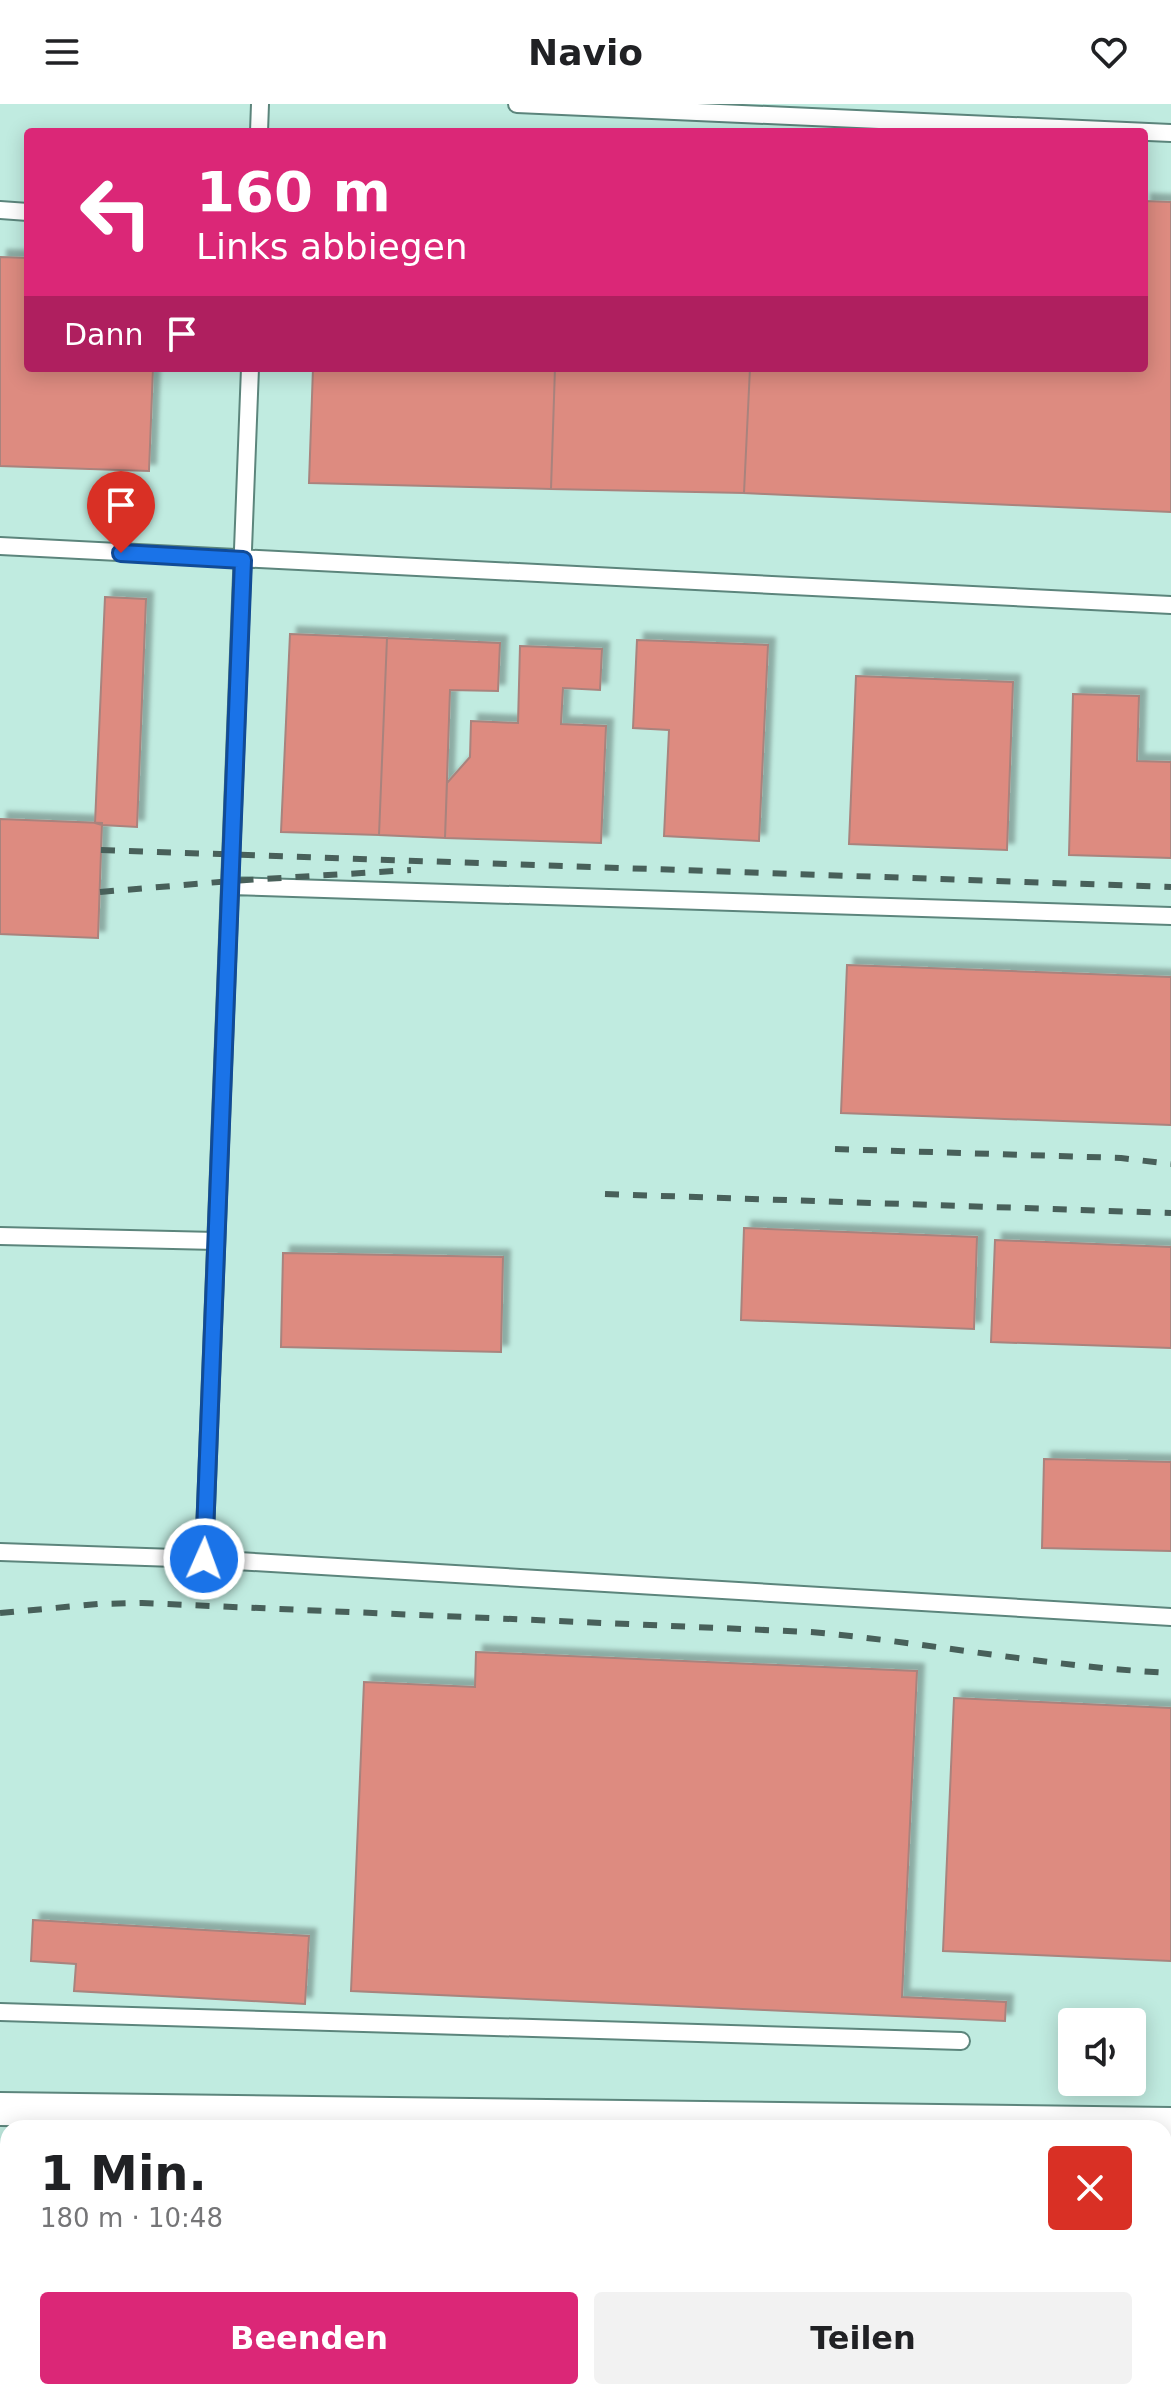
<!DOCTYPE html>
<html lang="de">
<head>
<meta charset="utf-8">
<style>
  :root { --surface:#fff; --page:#f2f2f2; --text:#202124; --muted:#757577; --accent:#db2777 }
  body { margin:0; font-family:"DejaVu Sans",sans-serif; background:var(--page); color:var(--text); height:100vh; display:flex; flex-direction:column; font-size:30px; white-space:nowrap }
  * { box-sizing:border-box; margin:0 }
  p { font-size:26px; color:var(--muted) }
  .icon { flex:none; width:44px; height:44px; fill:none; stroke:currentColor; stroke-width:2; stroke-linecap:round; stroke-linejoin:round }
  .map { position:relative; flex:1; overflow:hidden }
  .details { position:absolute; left:0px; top:2016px; width:1172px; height:280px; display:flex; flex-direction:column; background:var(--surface); border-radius:24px 24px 0 0; box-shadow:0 4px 20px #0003 }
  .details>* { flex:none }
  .guide { position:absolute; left:24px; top:24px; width:1124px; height:244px; border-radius:8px; box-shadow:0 4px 20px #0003; background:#db2777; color:#fff; overflow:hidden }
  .buttons { position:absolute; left:1058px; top:1904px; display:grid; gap:16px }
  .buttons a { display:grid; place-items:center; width:88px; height:88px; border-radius:8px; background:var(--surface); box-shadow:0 4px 20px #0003; font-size:40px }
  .pin { position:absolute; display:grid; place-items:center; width:68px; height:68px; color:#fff; margin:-82px -34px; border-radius:50% 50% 50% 0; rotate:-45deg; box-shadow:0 0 8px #0007 }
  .pin .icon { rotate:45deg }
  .me { position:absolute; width:88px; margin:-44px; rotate:2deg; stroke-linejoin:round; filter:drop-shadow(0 0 6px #0008) }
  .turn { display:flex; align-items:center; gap:28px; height:168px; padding:0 40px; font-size:36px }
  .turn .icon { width:104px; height:104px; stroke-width:2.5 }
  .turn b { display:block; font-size:56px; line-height:68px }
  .then { display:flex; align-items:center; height:76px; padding:0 40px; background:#0003; gap:16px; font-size:30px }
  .round { display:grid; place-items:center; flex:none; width:84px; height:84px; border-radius:8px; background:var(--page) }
  .overview { display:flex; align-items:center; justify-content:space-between; height:136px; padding:0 40px }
  h1 { font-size:48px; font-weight:700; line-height:60px }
  .primary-button { display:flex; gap:16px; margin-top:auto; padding:16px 40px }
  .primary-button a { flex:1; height:92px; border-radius:8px; background:var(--accent); color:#fff; font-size:32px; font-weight:700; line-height:92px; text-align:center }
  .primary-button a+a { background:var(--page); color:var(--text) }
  header { display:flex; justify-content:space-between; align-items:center; height:104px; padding:0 40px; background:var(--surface); font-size:36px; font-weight:700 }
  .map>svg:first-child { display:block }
</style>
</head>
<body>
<header><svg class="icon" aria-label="menu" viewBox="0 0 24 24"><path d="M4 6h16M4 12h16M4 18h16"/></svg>Navio<svg class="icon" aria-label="heart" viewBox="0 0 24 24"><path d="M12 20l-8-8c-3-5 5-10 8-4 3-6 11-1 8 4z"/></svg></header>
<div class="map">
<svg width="1171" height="2296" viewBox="0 0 1171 2296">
  <defs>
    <filter id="shadow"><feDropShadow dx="7" dy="-7" stdDeviation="2" flood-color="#0004"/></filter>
  </defs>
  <rect width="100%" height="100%" fill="#c0ebe0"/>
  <path fill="#dd8b80" stroke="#a9837d" stroke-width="2" filter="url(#shadow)" d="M1144,97L1171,98V408L744,389L750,264H1144Z
    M0,153L28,154V264H153L149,367L0,362Z
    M313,264H555L551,385L309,379Z
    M555,264H750L744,389L551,385Z
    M105,493L146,495L137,723L102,721L95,719Z
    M290,530L387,534L379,731L281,728Z
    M387,534L500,539L498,587L450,586L445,734L379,731Z
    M637,536L768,541L759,737L664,732L669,626L633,624Z
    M520,542L602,545L600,586L563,584L561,620L606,622L601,739L445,734L447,679L470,653L471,617L518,619Z
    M856,572L1013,578L1007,746L849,740Z
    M1073,590L1139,592L1137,657L1171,658V754L1069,751Z
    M0,715L102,719L98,834L0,830Z
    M847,861L1171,873V1021L841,1009Z
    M744,1124L977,1133L974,1225L741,1216Z
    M995,1136L1171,1143V1244L991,1238Z
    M283,1149L503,1153L501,1248L281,1243Z
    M1044,1355L1171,1358V1447L1042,1444Z
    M476,1548L917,1567L902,1893L1006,1898L1005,1917L351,1887L364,1578L475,1583Z
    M954,1594L1171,1604V1857L943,1847Z
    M33,1816L309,1832L305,1900L74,1887L76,1860L31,1857Z
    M1164,2208H1171V2258H1164Z
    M3,2253H8V2288H56V2296H2Z
    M1164,2258H1171V2296H1164Z
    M272,2288H323V2296H272Z
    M461,2289L520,2290V2296H461Z
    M858,2292L923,2294V2296H858Z"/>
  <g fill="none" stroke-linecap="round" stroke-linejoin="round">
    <g stroke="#5c857c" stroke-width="20">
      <path id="lane" d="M517,0L1171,29
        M259,28L260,0
        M0,106L28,108
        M0,442L1171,501
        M231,782L1171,812
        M0,1132L216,1137
        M0,1448L204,1455L1171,1513
        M204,1455L250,264
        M0,1908L961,1937"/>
    </g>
    <g stroke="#5c857c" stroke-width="36">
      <path id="street" d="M0,2005L1171,2020
        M161,2296V2288
        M688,2296V2288
        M1114,2296V2288"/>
    </g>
    <use href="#lane" stroke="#fff" stroke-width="16"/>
    <use href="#street" stroke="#fff" stroke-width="32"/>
    <path stroke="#48605a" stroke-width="6" stroke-dasharray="14 14" stroke-linecap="butt" d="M101,746L1171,783
      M100,788L231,777L411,766
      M835,1045L1121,1054L1171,1060
      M605,1090L1171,1109
      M0,1509L98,1500L142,1499L811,1528C931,1539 1050,1563 1171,1569"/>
  </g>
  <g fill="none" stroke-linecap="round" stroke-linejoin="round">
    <g stroke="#114b97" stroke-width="20">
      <path id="route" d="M121,449L243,456L204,1455"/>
    </g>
    <use href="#route" stroke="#1a73e8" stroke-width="14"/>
  </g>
</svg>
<div class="buttons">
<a><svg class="icon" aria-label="sound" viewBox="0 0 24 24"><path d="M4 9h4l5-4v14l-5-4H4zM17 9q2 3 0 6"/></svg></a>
</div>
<div class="pin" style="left:121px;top:449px;background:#d93025"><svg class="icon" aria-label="arrive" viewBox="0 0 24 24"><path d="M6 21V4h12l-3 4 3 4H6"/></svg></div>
<svg class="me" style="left:204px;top:1455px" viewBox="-20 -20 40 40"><circle r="17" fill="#1a73e8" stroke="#fff" stroke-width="3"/><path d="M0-11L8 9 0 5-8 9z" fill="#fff"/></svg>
<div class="guide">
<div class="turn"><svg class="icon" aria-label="left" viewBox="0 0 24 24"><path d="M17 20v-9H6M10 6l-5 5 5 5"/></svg><div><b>160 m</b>Links abbiegen</div></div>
<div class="then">Dann<svg class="icon" aria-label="arrive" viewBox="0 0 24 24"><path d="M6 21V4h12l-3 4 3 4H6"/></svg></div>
</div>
<section class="details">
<div class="overview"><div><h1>1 Min.</h1><p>180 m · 10:48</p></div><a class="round" style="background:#d93025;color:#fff"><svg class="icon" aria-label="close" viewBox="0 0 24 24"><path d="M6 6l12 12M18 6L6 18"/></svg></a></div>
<div class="primary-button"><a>Beenden</a><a>Teilen</a></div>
</section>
</div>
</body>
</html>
